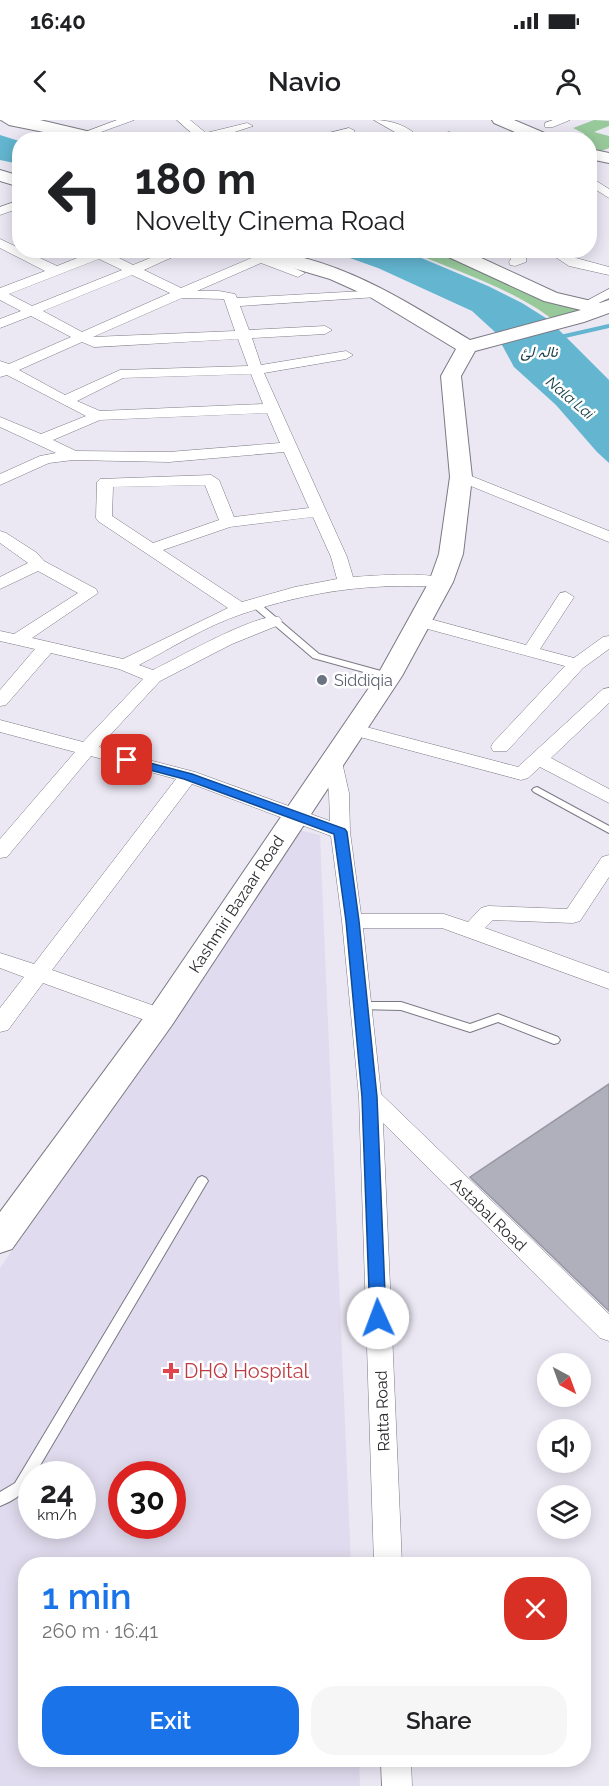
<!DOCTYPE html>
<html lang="en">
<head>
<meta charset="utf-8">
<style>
  :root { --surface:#fff; --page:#f6f6f6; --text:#202124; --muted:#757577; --accent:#1a73e8 }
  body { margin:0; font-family:Raleway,Vazirmatn,sans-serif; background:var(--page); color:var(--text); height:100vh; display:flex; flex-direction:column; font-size:22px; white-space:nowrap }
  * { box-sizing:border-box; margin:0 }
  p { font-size:20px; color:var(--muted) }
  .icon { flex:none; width:33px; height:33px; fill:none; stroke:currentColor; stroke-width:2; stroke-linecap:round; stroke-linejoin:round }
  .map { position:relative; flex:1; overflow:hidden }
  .panel { position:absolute; left:18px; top:1437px; width:573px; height:210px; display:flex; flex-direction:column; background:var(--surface); border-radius:24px; box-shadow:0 3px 15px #0003 }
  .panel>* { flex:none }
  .banner { position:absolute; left:12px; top:12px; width:585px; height:126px; border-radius:24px; box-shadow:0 3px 15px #0003; background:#fff; color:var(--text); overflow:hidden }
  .needle { width:39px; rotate:139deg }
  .tools { position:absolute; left:537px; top:1233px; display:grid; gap:12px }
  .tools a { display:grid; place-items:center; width:54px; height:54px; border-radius:50%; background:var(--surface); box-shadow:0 3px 15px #0003; font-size:30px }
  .speed { position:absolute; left:18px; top:1341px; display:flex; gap:12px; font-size:30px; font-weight:700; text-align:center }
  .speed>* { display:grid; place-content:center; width:78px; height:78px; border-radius:50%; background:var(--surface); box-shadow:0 3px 15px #0003; line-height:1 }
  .speed small { font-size:15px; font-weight:400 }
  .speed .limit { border:9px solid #d22; background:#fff; color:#111 }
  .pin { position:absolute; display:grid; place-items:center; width:51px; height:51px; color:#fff; margin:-26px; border-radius:12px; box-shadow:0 3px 9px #0006 }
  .me { position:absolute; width:66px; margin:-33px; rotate:358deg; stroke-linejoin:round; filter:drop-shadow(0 0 4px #0008) }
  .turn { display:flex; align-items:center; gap:21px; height:126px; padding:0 24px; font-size:27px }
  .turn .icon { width:78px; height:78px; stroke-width:2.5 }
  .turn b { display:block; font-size:42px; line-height:51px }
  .round { display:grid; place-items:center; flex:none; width:63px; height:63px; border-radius:24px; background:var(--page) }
  .summary { display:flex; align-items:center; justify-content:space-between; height:102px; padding:0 24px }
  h1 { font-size:36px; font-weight:600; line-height:45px; color:var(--accent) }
  .action { display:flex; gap:12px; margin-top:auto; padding:12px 24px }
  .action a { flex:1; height:69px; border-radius:24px; background:var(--accent); color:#fff; font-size:24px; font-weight:600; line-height:69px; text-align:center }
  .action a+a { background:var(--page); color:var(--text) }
  .status { display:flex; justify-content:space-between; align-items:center; height:42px; padding:0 30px; background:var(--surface); direction:ltr }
  .status svg { height:16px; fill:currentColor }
  header { display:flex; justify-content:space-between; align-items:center; height:78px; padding:0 24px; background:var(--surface); font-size:27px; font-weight:600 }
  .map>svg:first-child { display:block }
</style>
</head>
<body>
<div class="status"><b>16:40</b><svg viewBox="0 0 49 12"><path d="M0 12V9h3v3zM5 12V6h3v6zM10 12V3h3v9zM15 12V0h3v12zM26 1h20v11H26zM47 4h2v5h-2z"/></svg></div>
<header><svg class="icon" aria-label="back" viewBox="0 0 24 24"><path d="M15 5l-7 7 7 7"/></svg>Navio<svg class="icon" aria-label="person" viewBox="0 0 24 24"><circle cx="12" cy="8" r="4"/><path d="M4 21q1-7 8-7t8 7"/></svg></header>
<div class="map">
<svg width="609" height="1666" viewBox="0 0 609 1666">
  <rect width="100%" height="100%" fill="#ebe8f4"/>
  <path fill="#e0dbee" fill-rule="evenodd" d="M298,710L320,715L351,1444H26V1640H359L360,1666H0V1148ZM32,1354H82V1406H32ZM122,1354H172V1406H122Z"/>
  <path fill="#98c99b" d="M594,0L609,1V6L594,12L609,16V28L599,32L590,28V20L576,19L585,14L573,8Z
    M408,131H445L586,189L552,199C515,170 452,149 408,131Z"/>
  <path fill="#63b5d0" d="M0,15L19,21V44L0,40Z
    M330,131H405L488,166L522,183L549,200L609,260V343L597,332L556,285L514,247L495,212L472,191L378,148Z"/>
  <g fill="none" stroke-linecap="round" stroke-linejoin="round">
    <path stroke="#63b5d0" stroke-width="4" d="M556,218L609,206"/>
  </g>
  <path fill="#afb0bb" stroke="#9798a3" stroke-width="1.5" d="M609,964V1191L470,1057Z"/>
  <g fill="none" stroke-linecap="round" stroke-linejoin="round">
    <g stroke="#7b7983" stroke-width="2">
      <path id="lane" d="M255,481L258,482L319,534L392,554L393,556L389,559L313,538L252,486V482Z
        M537,667L609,706V713L534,672L532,670L534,668Z
        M361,882H401L470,904L498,894L558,917L560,920L558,923L554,924L498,902L470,912L401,890L357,889L356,886L357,883Z
        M202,1056L206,1058L208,1061L206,1064L35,1354H32C32,1370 13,1381 0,1386V1372L15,1363L198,1058Z"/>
    </g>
    <g stroke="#7b7983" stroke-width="1">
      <path id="street" d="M117,0H134L90,16H82L80,14Z
        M177,0H190L206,13L247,3L253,6L216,18L217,20L196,17Z
        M374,0C392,0 410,6 421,20H409Z
        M553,0H570L553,7H545V3Z
        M349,8L355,11L353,13L329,20L315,18L317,16Z
        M449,12L453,13V17L430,20Z
        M270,14L279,20H266L264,17Z
        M590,57L609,69V78L590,66Z
        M20,80V88L0,95V87Z
        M0,119L57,146L97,130H116L111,134L133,145L170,130H188L144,150L181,168L268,131L274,135L272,138L305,153L298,157L261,143L197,171H219L235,174L237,178L382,170L384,173L382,176L377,177L240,186L249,210L325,206L332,210L325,214L252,218L261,245L346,231L353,235L346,239L264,253L347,437L353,457C371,456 439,450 449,462L441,467C369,463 310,471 242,494C206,506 173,527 139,545L153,550C176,539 258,492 279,497L282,501L279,505L232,524L160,561L99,627L195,652L330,701L329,673L324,637L326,633H340L349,673L350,712L361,794H444L468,802L481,788L488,786L567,789L602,737L609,735V757L580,801L573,803L493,800L485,808L609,853V869L442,808H363L381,974L609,1194V1221L600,1218L383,1003L402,1444H374L359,977L342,801L331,716L192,664L52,850L169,891L172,897L169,903L161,905L153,903L43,863L8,910L0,912V888L24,857L0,848V833L34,844L176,659L91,636L7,737L0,738V719L75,632L0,612V600L83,622L143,559L119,549L51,533L6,585L0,586V570L35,529L0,521V511L14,514L78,473L38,451L0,469V457L28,443L0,423V411L6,413L37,433L44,441L96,469L98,473L32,518L123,539L228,488L98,401L96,398L97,362L100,359L211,355L219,360L234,397L309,388L284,332L169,342L73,340L49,343L0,365V354L40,336L56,333L0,307V297L41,314L86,296L7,255L0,257V241L9,244L71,217L31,196L0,208V199L21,191L0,180V168L45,151L0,128ZM99,139L122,150L32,186L9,174ZM132,155L170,173L82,212L43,191ZM182,178L224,179L235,211L93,217ZM238,219L248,246L120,250L65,275L19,250L82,222L94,227ZM251,254L263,284L100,291L77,281L123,258ZM267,293L280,323L169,332L76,331L53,320L100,300ZM205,365L219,400L153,423L112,396L113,367ZM313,397L331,437L337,459L295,467L242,482L163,430L230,407Z
        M521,130H562L576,138L609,147V155L569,146L546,131L526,137V142L515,146L510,145L509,142L511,139L508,136L509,133Z
        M609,169V178L586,189L579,185Z
        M461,352L609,411V422L456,360L453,357Z
        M566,472L574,477L540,529L574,538L603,517L609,516V529L583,548L507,631H493L491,627L493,623L565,546L413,505L410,501L413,497L419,496L526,525L560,473Z
        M609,568V583L551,638L609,669V683L540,647L528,658L521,660L345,613L342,609L345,605L351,603L518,647L603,569Z
        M381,1640H411L412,1666H382Z"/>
    </g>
    <g stroke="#7b7983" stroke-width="2">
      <path id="secondary" d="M1,0H40L112,17L114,20H83L9,5Z
        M492,0H514L554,17L556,20H533L494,3Z
        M590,29L609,33V43L590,39Z
        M0,50L20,56V67L0,61Z
        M243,130C328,130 400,178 470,220L581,190L544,181L442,134L439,130H464L557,173L600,183L609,180V193L584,202L475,231L461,256L472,357L463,434L453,462L402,556L172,905L12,1129L0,1133V1092L150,889L377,556L429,462L439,434L450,357L441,256L456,229L370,177L330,159L246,134Z"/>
    </g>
    <use href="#lane" fill="#fff" fill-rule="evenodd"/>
    <use href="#street" fill="#fff" fill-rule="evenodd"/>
    <use href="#secondary" fill="#fff" fill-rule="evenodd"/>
  </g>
  <path fill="#1a73e8" stroke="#114b97" stroke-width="1.5" d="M127,637L192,654L345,709L347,712L359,801L377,977L386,1198L384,1203L378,1205L372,1203L370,1198L362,977L346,801L334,714L184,659L123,643V638Z"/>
  <circle fill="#6b7280" stroke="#fff" stroke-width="2" cx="322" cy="560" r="6"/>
  <path fill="#e0444e" stroke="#fff" stroke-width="2" d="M168 1242h6v6h6v6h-6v6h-6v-6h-6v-6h6z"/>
  <g text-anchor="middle" stroke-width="5" stroke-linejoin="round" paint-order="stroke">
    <g font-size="15" font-style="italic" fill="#1a404c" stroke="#fff">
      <text x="539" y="237">نالہ لئ</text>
      <text transform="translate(570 278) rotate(40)" y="5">Nala Lai</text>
    </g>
    <g font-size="16" fill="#5b616d" stroke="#fff" text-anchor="start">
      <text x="334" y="566">Siddiqia</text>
    </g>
    <g font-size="16" fill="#2a292d" stroke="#fff">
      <text transform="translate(236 784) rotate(-57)" y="6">Kashmiri Bazaar Road</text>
      <text transform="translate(489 1094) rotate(44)" y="6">Astabal Road</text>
      <text transform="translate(382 1291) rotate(-92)" y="6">Ratta Road</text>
    </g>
    <g font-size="20" fill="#be3a42" stroke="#fff" text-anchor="start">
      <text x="184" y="1258">DHQ Hospital</text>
    </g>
  </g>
</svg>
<div class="tools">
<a><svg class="needle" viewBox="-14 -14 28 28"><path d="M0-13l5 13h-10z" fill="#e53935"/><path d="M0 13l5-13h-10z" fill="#757577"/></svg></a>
<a><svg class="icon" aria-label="sound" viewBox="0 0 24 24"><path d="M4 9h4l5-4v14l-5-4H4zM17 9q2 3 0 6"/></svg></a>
<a><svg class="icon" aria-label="layers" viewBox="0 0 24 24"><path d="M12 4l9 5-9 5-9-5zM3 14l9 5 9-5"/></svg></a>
</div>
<div class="speed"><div>24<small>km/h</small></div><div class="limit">30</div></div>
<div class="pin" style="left:127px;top:640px;background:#d93025"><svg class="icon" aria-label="arrive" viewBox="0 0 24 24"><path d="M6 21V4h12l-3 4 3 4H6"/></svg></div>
<svg class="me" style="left:378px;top:1198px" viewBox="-20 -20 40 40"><circle r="19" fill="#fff"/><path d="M0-13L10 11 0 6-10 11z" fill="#1a73e8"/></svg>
<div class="banner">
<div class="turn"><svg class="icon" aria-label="left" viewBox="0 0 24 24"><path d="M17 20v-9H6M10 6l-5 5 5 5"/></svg><div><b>180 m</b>Novelty Cinema Road</div></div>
</div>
<section class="panel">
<div class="summary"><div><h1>1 min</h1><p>260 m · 16:41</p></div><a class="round" style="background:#d93025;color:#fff"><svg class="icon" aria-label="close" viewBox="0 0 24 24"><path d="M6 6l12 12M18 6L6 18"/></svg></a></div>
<div class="action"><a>Exit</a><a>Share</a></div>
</section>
</div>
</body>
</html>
